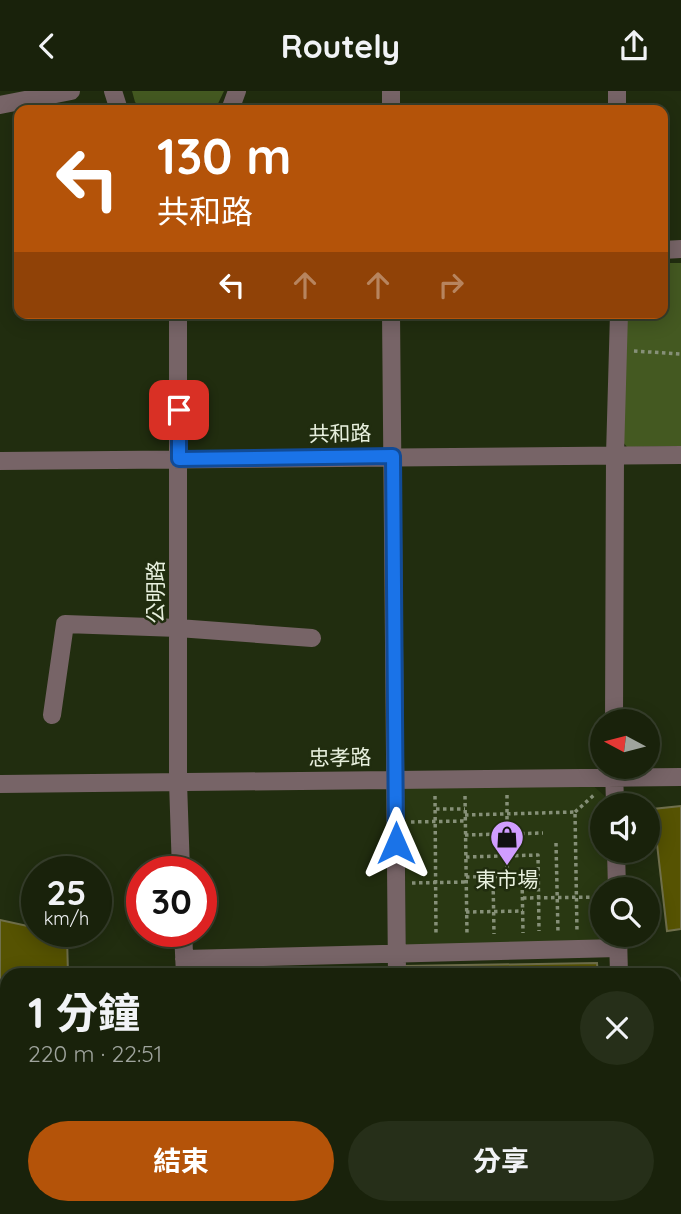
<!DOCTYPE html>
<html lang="zh-TW">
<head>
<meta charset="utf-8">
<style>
  :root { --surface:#19220b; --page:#262f19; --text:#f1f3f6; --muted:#9fa49d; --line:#373f2c; --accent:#b45309 }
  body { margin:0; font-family:Quicksand,"Noto Sans TC",sans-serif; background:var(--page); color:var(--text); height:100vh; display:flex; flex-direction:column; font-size:26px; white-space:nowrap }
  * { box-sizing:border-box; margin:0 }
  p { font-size:23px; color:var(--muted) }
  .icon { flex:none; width:38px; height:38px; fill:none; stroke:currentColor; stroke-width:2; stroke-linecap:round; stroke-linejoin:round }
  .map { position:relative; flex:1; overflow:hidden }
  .details { position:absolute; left:0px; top:877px; width:682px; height:247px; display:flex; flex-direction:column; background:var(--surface); border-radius:21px 21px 0 0; box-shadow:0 4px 18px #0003,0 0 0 2px var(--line) }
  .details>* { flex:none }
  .top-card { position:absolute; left:14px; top:14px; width:654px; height:214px; border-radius:14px; box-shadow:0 4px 18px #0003,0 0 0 2px var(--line); background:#b45309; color:#fff; overflow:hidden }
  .needle { width:46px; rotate:277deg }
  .fabs { position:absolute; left:590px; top:618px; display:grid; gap:14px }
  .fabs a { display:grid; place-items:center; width:70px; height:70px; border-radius:50%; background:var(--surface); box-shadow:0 4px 18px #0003,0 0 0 2px var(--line); font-size:35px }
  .speed { position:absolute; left:21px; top:765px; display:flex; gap:14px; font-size:35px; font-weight:700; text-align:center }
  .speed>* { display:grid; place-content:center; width:91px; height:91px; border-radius:50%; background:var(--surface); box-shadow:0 4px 18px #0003,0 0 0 2px var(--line); line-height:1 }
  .speed small { font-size:18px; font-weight:400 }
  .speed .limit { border:10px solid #d22; background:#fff; color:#111 }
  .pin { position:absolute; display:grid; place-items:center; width:60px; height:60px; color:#fff; margin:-30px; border-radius:14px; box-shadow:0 4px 10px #0006 }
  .me { position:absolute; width:77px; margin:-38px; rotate:0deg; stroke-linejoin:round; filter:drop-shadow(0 0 5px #0008) }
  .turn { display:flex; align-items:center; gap:24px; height:147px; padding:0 28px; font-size:32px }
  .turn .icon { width:91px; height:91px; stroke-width:2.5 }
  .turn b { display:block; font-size:49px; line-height:60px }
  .lanes { display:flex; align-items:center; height:66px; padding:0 28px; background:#0003; justify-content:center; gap:35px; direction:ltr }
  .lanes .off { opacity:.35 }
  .round { display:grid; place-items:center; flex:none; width:74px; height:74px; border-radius:37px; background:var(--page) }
  .summary { display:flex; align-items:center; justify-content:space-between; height:119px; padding:0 28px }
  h1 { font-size:42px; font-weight:700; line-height:52px }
  .button { display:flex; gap:14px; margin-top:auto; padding:14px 28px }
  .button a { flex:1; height:80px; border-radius:42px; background:var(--accent); color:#fff; font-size:28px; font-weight:700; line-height:80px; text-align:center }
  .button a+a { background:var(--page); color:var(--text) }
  header { display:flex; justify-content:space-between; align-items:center; height:91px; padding:0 28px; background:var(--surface); font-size:32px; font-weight:700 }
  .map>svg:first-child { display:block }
</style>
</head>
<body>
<header><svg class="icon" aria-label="back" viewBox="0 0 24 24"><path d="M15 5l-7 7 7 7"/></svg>Routely<svg class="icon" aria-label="share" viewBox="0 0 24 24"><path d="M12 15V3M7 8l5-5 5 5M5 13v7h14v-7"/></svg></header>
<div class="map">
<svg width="681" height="1123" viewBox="0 0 681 1123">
  <rect width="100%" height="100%" fill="#212d0f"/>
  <path fill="#293812" d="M589,691L608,708V714H602V760H608V798H602V844H609V852L406,854L405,693Z"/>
  <path fill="#445921" d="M132,0H224L215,19H142L135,11Z
    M663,172H681V355L627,356L622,350L626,222H663Z"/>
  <path fill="#565302" stroke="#70704c" stroke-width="2" d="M681,715V838L667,840L653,718Z
    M0,829L37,837V840L67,845L68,884H7V896H0Z
    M597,872L598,884H404L403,875Z
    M0,927H7V1008H0Z
    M0,1070H7V1116H31L32,1123H0Z"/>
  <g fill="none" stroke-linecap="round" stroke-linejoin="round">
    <path stroke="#869078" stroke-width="3.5" stroke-dasharray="3.5 3.5" stroke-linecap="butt" d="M634,260L681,263
      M507,704V786
      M435,705L436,844
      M465,705L467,844
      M436,718H465
      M575,721L594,704
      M465,724L575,721L577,841
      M411,731L465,730
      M465,744L543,742
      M556,752L558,842
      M466,766L538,764L539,840
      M466,786L522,785L523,842
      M493,786L494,843
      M412,792L466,791
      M523,807L601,806
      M466,821L523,820"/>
    <path stroke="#776467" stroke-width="18" d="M113,0L119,19
      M617,0V19
      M0,14L71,0
      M230,19L237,0
      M391,19V0
      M663,159L681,158
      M178,222V691L181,780
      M391,222L397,884
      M0,370L681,364
      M52,624L65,533L178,537L312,547
      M614,630L615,364L619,222
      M614,676L615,714
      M0,693L681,686
      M616,760L617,798
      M183,840L185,884
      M618,844L619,884
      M184,868L618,857
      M676,1032H681
      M0,1034H7
      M188,1123L189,1116
      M398,1123V1116
      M621,1123V1116"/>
  </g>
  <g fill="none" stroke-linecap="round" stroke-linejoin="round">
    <g stroke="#114b97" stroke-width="18">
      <path id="route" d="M179,319V368L393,365L396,752"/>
    </g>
    <use href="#route" stroke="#1a73e8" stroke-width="12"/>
  </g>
  <defs>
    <g id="shop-pin" transform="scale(1.75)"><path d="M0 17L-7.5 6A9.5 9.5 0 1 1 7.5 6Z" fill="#d09dff" stroke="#212d0f"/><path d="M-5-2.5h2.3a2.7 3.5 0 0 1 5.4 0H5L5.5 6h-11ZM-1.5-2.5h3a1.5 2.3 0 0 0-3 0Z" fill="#111"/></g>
  </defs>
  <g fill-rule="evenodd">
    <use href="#shop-pin" x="507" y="746"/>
  </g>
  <g text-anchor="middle" stroke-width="5" stroke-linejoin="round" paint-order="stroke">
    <g font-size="21" fill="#e8f0de" stroke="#212d0f">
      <text transform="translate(340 343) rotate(-1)" y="7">共和路</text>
      <text transform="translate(156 501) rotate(-90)" y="7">公明路</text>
      <text transform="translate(340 667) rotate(-1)" y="7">忠孝路</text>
    </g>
    <g font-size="21" fill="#e8f0de" stroke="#212d0f">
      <text x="507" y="796">東市場</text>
    </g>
  </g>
</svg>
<div class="fabs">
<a><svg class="needle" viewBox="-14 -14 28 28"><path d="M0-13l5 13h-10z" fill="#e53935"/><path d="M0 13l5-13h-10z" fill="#9fa49d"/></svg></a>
<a><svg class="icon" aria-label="sound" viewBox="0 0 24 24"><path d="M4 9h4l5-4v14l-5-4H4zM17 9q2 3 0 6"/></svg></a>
<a><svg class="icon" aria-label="search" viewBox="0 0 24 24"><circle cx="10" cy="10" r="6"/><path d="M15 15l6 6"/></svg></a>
</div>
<div class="speed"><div>25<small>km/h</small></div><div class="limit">30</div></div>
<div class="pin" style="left:179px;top:319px;background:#d93025"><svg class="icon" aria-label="arrive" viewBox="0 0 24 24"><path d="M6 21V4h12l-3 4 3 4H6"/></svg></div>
<svg class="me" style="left:396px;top:752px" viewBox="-20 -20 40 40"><path d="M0-17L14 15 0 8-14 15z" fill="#1a73e8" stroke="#fff" stroke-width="4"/></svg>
<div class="top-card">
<div class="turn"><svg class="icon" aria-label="left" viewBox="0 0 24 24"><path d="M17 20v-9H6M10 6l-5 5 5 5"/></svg><div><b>130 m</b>共和路</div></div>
<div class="lanes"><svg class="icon" aria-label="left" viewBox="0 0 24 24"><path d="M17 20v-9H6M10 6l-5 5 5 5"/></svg><svg class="icon off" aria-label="ahead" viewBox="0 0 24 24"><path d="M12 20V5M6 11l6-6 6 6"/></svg><svg class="icon off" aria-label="ahead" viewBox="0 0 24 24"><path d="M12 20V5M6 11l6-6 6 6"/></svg><svg class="icon off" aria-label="right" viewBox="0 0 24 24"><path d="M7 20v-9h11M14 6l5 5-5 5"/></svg></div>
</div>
<section class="details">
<div class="summary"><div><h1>1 分鐘</h1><p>220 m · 22:51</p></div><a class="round"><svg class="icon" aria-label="close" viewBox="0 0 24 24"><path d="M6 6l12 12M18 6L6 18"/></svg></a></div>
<div class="button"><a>結束</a><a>分享</a></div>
</section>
</div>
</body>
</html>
